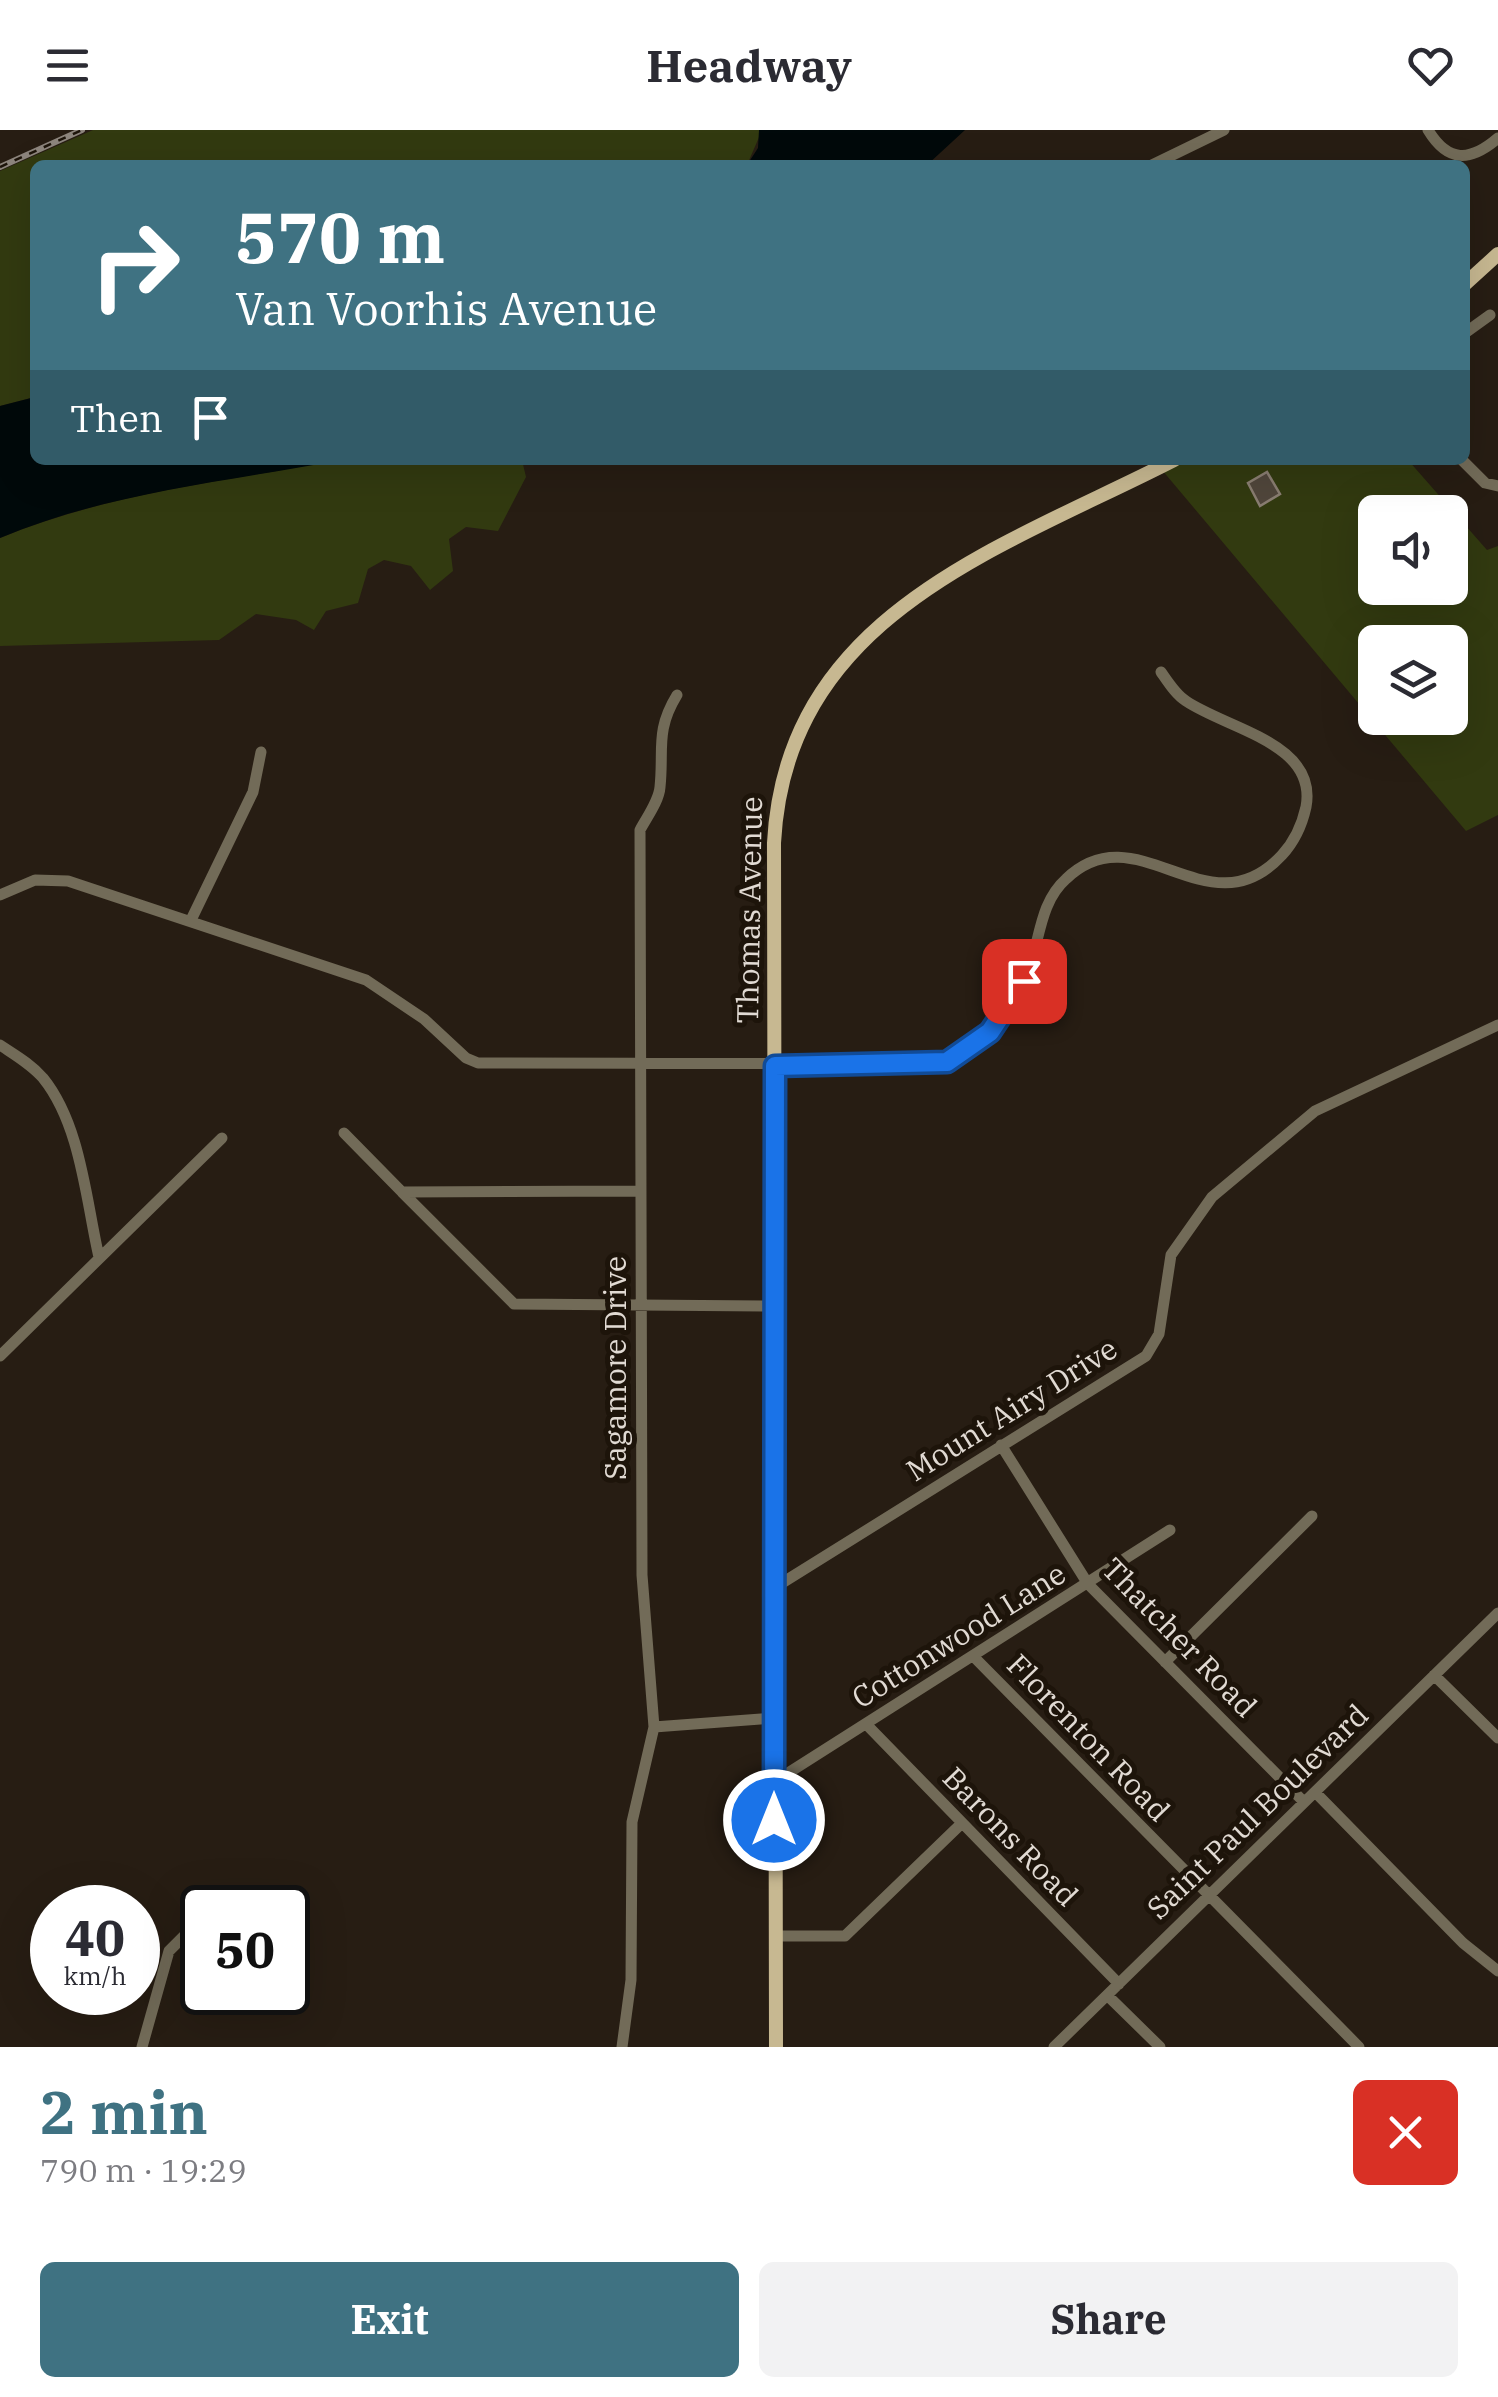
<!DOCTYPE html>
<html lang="en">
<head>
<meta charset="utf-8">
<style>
  :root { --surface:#fff; --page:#f2f2f3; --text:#2b2b33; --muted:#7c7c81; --accent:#3f7282 }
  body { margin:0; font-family:"IBM Plex Serif",serif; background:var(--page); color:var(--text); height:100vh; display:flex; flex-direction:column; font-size:38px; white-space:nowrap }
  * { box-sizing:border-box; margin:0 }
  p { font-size:32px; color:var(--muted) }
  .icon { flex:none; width:55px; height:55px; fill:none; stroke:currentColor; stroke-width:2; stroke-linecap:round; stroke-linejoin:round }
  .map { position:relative; height:1917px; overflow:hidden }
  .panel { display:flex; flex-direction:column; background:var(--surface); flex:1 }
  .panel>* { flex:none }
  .hud { position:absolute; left:30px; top:30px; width:1440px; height:305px; border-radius:15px; box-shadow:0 10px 40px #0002; background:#3f7282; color:#fff; overflow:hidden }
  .controls { position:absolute; left:1358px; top:365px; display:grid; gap:20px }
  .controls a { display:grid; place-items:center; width:110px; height:110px; border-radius:15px; background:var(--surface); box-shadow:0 10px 40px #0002; font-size:50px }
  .speed { position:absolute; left:30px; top:1755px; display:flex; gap:20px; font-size:50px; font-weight:700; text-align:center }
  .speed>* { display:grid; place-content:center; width:130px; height:130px; border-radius:50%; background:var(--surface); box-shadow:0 10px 40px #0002; line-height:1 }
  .speed small { font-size:25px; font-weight:400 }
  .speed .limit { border:5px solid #111; border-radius:15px; background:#fff; color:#111 }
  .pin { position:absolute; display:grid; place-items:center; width:85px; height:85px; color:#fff; margin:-42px; border-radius:20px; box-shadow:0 5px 15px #0006 }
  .me { position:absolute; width:110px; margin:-55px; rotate:0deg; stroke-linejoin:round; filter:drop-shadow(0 0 8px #0008) }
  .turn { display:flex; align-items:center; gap:35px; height:210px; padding:0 40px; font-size:45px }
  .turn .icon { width:130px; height:130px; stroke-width:2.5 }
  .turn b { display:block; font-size:70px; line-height:85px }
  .then { display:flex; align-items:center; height:95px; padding:0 40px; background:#0003; gap:20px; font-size:38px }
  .round { display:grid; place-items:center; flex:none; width:105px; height:105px; border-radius:15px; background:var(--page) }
  .headline { display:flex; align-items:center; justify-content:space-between; height:170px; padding:0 40px }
  h1 { font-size:60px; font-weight:800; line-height:75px; color:var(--accent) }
  .cta { display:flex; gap:20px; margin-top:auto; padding:20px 40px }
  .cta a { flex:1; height:115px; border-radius:15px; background:var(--accent); color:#fff; font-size:40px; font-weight:800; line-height:115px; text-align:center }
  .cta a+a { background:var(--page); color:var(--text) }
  header { display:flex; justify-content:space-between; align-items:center; height:130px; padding:0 40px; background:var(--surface); font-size:45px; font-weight:800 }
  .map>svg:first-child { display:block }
</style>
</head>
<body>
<header><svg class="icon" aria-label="menu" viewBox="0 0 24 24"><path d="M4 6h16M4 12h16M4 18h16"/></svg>Headway<svg class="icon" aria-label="heart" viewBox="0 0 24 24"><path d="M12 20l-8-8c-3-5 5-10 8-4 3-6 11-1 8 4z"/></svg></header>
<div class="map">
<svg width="1498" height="1917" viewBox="0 0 1498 1917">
  <rect width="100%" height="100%" fill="#271d13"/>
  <path fill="#323a10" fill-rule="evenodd" d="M93,0H759L760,5L747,35H35V267L0,276V41Z
    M337,330H522L526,347L498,401L466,397L449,409L453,441L430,460L411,436L384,430L368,439L358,473L326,481L314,500L296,490L256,484L219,510L0,516V408C108,363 222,352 337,330Z
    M1183,330H1408L1487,420L1498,416V685L1466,701L1162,340ZM1375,382H1450V458H1375ZM1375,512H1450V588H1375Z"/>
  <path fill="#00090a" d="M759,0H965L927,35H747L758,18Z
    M35,267V330H341C225,352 110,362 0,408V276Z"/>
  <path fill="#50463b" stroke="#897d71" stroke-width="2.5" d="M1267,342L1280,364L1260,376L1248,353Z"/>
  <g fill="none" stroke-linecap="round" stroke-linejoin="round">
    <path stroke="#726b58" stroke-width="11" d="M1428,0C1448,33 1470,32 1498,8
      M1152,35L1224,0
      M1465,203L1490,185
      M1462,330L1485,353L1498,356
      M0,765L35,750L68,751L366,850L424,889L466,928L478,933L937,934C979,925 1015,879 1029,839C1040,809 1040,772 1066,749C1138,680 1208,805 1282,725C1295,711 1302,695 1306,677C1318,613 1227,599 1186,571C1176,565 1168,552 1161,542
      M191,790L253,662L261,622
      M0,915C15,925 31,934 43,948C81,995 86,1071 99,1127
      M344,1003L402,1062L640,1061
      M402,1062L514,1174L774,1176
      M0,1226L222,1008
      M1001,1315L1088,1454L1304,1672
      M774,1458L1146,1226L1159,1204L1171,1125L1212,1067L1315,981L1498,895
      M975,1528L1359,1917
      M1165,1532L1312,1386
      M1434,1545L1498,1608
      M867,1595L1119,1854
      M654,1597L774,1588
      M774,1652L1170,1400
      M1315,1662L1463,1813L1498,1841
      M775,1806H845L961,1694
      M1107,1865L1160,1917
      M142,1917L169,1821L202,1788
      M622,1917L631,1850L632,1692L654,1597L642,1445L640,700C647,687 659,671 660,657C664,619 655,601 677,565
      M1054,1917L1498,1483"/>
    <path stroke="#c7b891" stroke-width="14" d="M1465,154L1498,124
      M776,1917L774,713C786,484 1000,419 1174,330"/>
    <g stroke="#8d857d" stroke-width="6">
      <path id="rail" d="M0,37L82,0"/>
    </g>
    <use href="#rail" stroke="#1d140a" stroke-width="2.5" stroke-dasharray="8" stroke-linecap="butt"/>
  </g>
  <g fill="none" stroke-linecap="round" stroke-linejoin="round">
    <g stroke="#114b97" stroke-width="25">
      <path id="route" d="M774,1690L775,936L947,932L990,902L1024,851"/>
    </g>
    <use href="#route" stroke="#1a73e8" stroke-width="18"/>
  </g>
  <g text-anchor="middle" stroke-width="10" stroke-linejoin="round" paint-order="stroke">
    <g font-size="30" fill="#e1dad3" stroke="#1d140a">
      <text transform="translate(750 780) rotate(-89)" y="10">Thomas Avenue</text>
      <text transform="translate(616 1238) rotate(-90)" y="10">Sagamore Drive</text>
      <text transform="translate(1012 1280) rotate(-32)" y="10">Mount Airy Drive</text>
      <text transform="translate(959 1506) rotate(-32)" y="10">Cottonwood Lane</text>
      <text transform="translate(1179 1508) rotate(46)" y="10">Thatcher Road</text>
      <text transform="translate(1088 1608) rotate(46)" y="10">Florenton Road</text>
      <text transform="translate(1258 1682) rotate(-44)" y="10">Saint Paul Boulevard</text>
      <text transform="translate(1010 1707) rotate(46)" y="10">Barons Road</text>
    </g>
  </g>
</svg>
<div class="controls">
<a><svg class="icon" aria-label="sound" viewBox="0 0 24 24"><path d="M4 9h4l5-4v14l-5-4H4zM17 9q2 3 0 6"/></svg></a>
<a><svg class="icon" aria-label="layers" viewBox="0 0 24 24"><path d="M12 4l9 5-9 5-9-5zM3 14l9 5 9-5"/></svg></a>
</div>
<div class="speed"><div>40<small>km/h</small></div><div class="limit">50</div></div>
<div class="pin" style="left:1024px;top:851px;background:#d93025"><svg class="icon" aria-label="arrive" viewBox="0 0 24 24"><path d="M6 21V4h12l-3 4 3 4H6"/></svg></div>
<svg class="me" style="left:774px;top:1690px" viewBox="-20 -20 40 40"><circle r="17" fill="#1a73e8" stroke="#fff" stroke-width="3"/><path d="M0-11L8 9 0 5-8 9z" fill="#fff"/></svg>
<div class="hud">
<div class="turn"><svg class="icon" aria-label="right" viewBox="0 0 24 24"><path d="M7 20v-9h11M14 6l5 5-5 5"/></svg><div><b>570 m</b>Van Voorhis Avenue</div></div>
<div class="then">Then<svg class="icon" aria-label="arrive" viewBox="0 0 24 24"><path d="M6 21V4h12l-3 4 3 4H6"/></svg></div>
</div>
</div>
<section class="panel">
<div class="headline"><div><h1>2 min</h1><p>790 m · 19:29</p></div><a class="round" style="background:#d93025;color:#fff"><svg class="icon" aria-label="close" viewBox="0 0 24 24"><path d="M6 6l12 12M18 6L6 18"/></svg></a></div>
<div class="cta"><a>Exit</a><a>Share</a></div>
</section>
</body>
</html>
